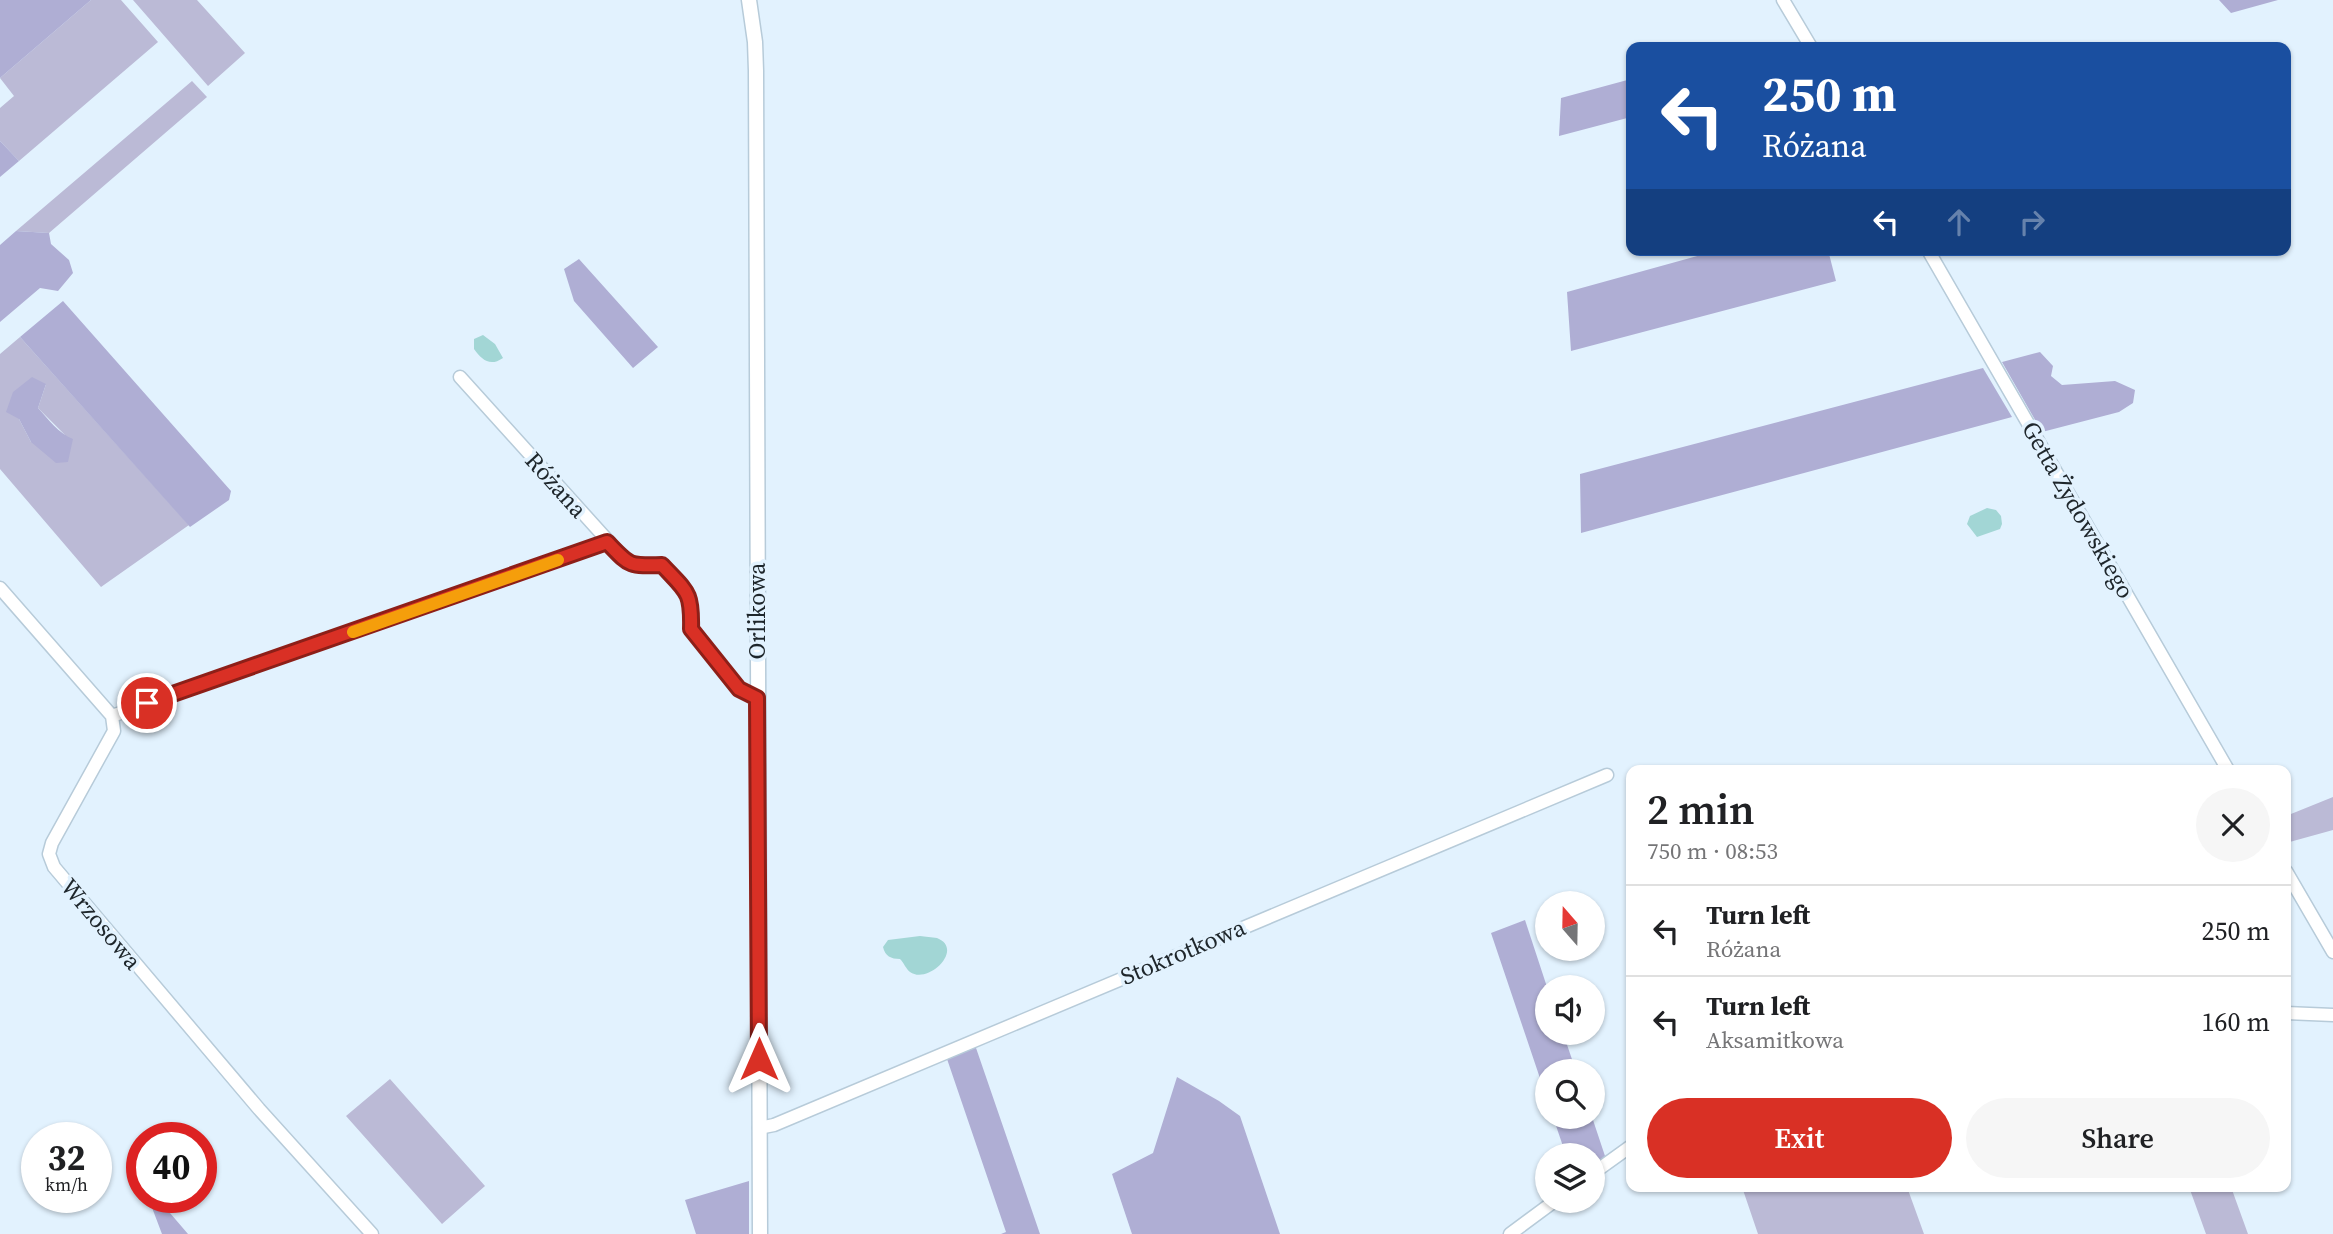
<!DOCTYPE html>
<html lang="en">
<head>
<meta charset="utf-8">
<style>
  :root { --surface:#fff; --page:#f6f6f6; --text:#202124; --muted:#757577; --line:#e0e0e0; --accent:#d93025 }
  body { margin:0; font-family:"Source Serif 4",serif; background:var(--page); color:var(--text); height:100vh; display:flex; flex-direction:column; font-size:26px; white-space:nowrap }
  * { box-sizing:border-box; margin:0 }
  p { font-size:23px; color:var(--muted) }
  .icon { flex:none; width:38px; height:38px; fill:none; stroke:currentColor; stroke-width:2; stroke-linecap:round; stroke-linejoin:round }
  .map { position:relative; flex:1; overflow:hidden }
  .panel { position:absolute; left:1626px; top:765px; width:665px; height:427px; display:flex; flex-direction:column; background:var(--surface); border-radius:14px; box-shadow:0 2px 5px #0004 }
  .panel>* { flex:none }
  .top-card { position:absolute; left:1626px; top:42px; width:665px; height:214px; border-radius:14px; box-shadow:0 2px 5px #0004; background:#1a4fa0; color:#fff; overflow:hidden }
  .needle { width:46px; rotate:340deg }
  .tools { position:absolute; left:1535px; top:891px; display:grid; gap:14px }
  .tools a { display:grid; place-items:center; width:70px; height:70px; border-radius:50%; background:var(--surface); box-shadow:0 2px 5px #0004; font-size:35px }
  .speed { position:absolute; left:21px; top:1122px; display:flex; gap:14px; font-size:35px; font-weight:700; text-align:center }
  .speed>* { display:grid; place-content:center; width:91px; height:91px; border-radius:50%; background:var(--surface); box-shadow:0 2px 5px #0004; line-height:1 }
  .speed small { font-size:18px; font-weight:400 }
  .speed .limit { border:10px solid #d22; background:#fff; color:#111 }
  .pin { position:absolute; display:grid; place-items:center; width:60px; height:60px; color:#fff; margin:-30px; border:4px solid #fff; border-radius:50%; box-shadow:0 2px 7px #0007 }
  .me { position:absolute; width:77px; margin:-38px; rotate:0deg; stroke-linejoin:round; filter:drop-shadow(0 0 5px #0008) }
  .turn { display:flex; align-items:center; gap:24px; height:147px; padding:0 21px; font-size:32px }
  .turn .icon { width:91px; height:91px; stroke-width:2.5 }
  .turn b { display:block; font-size:49px; line-height:60px }
  .lanes { display:flex; align-items:center; height:66px; padding:0 21px; background:#0003; justify-content:center; gap:35px; direction:ltr }
  .lanes .off { opacity:.35 }
  .round { display:grid; place-items:center; flex:none; width:74px; height:74px; border-radius:37px; background:var(--page) }
  .head { display:flex; align-items:center; justify-content:space-between; height:119px; padding:0 21px }
  h1 { font-size:42px; font-weight:600; line-height:52px }
  .primary-button { display:flex; gap:14px; margin-top:auto; padding:14px 21px }
  .primary-button a { flex:1; height:80px; border-radius:42px; background:var(--accent); color:#fff; font-size:28px; font-weight:600; line-height:80px; text-align:center }
  .primary-button a+a { background:var(--page); color:var(--text) }
  ul { padding:0; list-style:none }
  li { display:flex; align-items:center; gap:21px; height:91px; padding:0 21px; border-top:2px solid var(--line) }
  li div { flex:1 }
  li b { display:block; font-size:26px }
  li em { font-style:normal }
  .map>svg:first-child { display:block }
</style>
</head>
<body>
<div class="map">
<svg width="2333" height="1234" viewBox="0 0 2333 1234">
  <rect width="100%" height="100%" fill="#e2f2fe"/>
  <path fill="#bbbad6" fill-rule="evenodd" d="M91,0H121L158,42L19,161L0,141V108L14,96L0,78Z
    M133,0H197L245,53L208,86Z
    M192,81L207,97L49,233L16,231Z
    M20,337L189,525L101,587L0,469V354ZM46,384L38,408L65,435L31,442L19,419Z
    M2333,797V830L2286,843V816Z
    M390,1079L485,1186L442,1224L346,1116Z
    M1742,1187H1907L1924,1234H1758Z
    M2189,1187H2231L2248,1234H2206Z"/>
  <path fill="#afaed4" d="M0,0H91L0,78Z
    M2219,0H2278L2231,13Z
    M1631,79V117L1559,136L1561,98Z
    M0,141L19,161L0,177Z
    M16,231L49,233L51,244L69,260L73,273L58,291L40,288L0,322V245Z
    M1719,250H1828L1836,281L1571,351L1567,292Z
    M579,259L658,347L633,368L574,301L564,269Z
    M63,301L231,491L229,500L190,527L20,337Z
    M2040,352L2053,366L2051,376L2062,385L2115,381L2135,390L2133,403L2119,412L2042,432L2002,362Z
    M1983,368L2012,417L1581,533L1580,474Z
    M32,377L46,384L38,408C49,420 58,433 73,439L68,462L56,463L31,442L19,419L6,412L13,392Z
    M1525,920L1547,987V1032L1563,1033L1576,1071H1547V1099L1491,933Z
    M975,1045L1040,1234H1001L1006,1232L946,1056Z
    M1177,1077L1219,1101L1240,1116L1280,1234H1132L1112,1174L1153,1153Z
    M1553,1117H1592L1606,1159L1593,1170L1592,1155H1566Z
    M749,1181V1234H696L685,1200Z
    M158,1199L188,1234H162L151,1205Z"/>
  <path fill="#a2d6d5" d="M483,335L495,344L503,358C490,367 482,360 474,349V339Z
    M1987,508L1996,510L2001,516L2002,524L2000,529L1977,537L1967,524L1970,516Z
    M920,936C925,937 932,937 937,938C965,949 928,985 910,972C906,969 904,963 900,959C891,959 885,956 883,947L888,940Z"/>
  <g fill="none" stroke-linecap="round" stroke-linejoin="round">
    <g stroke="#b7cbd9" stroke-width="15">
      <path id="minor" d="M1783,0L1811,47
        M1928,250L2228,770
        M460,377L628,563L640,565H662C686,591 692,592 691,629L739,689L757,698
        M0,588L112,716L114,731L52,843L49,854L54,867L259,1109L372,1234
        M112,716L607,542
        M2286,871L2333,952
        M2286,1013L2333,1015
        M759,1128L774,1125L1607,775
        M1592,1174L1631,1146
        M1510,1234L1556,1200"/>
    </g>
    <g stroke="#b7cbd9" stroke-width="17">
      <path id="tertiary" d="M749,0L755,42L756,71L760,1234"/>
    </g>
    <use href="#minor" stroke="#fff" stroke-width="12"/>
    <use href="#tertiary" stroke="#fff" stroke-width="14"/>
  </g>
  <g fill="none" stroke-linecap="round" stroke-linejoin="round">
    <g stroke="#8d1f18" stroke-width="18">
      <path id="route" d="M147,703L607,542C630,566 628,566 662,565C687,592 692,591 691,629L739,689L757,698L759,1059"/>
    </g>
    <use href="#route" stroke="#d93025" stroke-width="12"/>
    <path stroke="#f59e0b" stroke-width="12" d="M353,632L558,560"/>
  </g>
  <g text-anchor="middle" stroke-width="7" stroke-linejoin="round" paint-order="stroke">
    <g font-size="24" fill="#1e262b" stroke="#e2f2fe">
      <text transform="translate(556 485) rotate(48)" y="8">Różana</text>
      <text transform="translate(2078 510) rotate(60)" y="8">Getta Żydowskiego</text>
      <text transform="translate(757 611) rotate(-90)" y="8">Orlikowa</text>
      <text transform="translate(101 924) rotate(50)" y="8">Wrzosowa</text>
      <text transform="translate(1183 952) rotate(-23)" y="8">Stokrotkowa</text>
    </g>
  </g>
</svg>
<div class="tools">
<a><svg class="needle" viewBox="-14 -14 28 28"><path d="M0-13l5 13h-10z" fill="#e53935"/><path d="M0 13l5-13h-10z" fill="#757577"/></svg></a>
<a><svg class="icon" aria-label="sound" viewBox="0 0 24 24"><path d="M4 9h4l5-4v14l-5-4H4zM17 9q2 3 0 6"/></svg></a>
<a><svg class="icon" aria-label="search" viewBox="0 0 24 24"><circle cx="10" cy="10" r="6"/><path d="M15 15l6 6"/></svg></a>
<a><svg class="icon" aria-label="layers" viewBox="0 0 24 24"><path d="M12 4l9 5-9 5-9-5zM3 14l9 5 9-5"/></svg></a>
</div>
<div class="speed"><div>32<small>km/h</small></div><div class="limit">40</div></div>
<div class="pin" style="left:147px;top:703px;background:#d93025"><svg class="icon" aria-label="arrive" viewBox="0 0 24 24"><path d="M6 21V4h12l-3 4 3 4H6"/></svg></div>
<svg class="me" style="left:759px;top:1059px" viewBox="-20 -20 40 40"><path d="M0-17L14 15 0 8-14 15z" fill="#d93025" stroke="#fff" stroke-width="4"/></svg>
<div class="top-card">
<div class="turn"><svg class="icon" aria-label="left" viewBox="0 0 24 24"><path d="M17 20v-9H6M10 6l-5 5 5 5"/></svg><div><b>250 m</b>Różana</div></div>
<div class="lanes"><svg class="icon" aria-label="left" viewBox="0 0 24 24"><path d="M17 20v-9H6M10 6l-5 5 5 5"/></svg><svg class="icon off" aria-label="ahead" viewBox="0 0 24 24"><path d="M12 20V5M6 11l6-6 6 6"/></svg><svg class="icon off" aria-label="right" viewBox="0 0 24 24"><path d="M7 20v-9h11M14 6l5 5-5 5"/></svg></div>
</div>
<section class="panel">
<div class="head"><div><h1>2 min</h1><p>750 m · 08:53</p></div><a class="round"><svg class="icon" aria-label="close" viewBox="0 0 24 24"><path d="M6 6l12 12M18 6L6 18"/></svg></a></div>
<ul>
<li><svg class="icon" aria-label="left" viewBox="0 0 24 24"><path d="M17 20v-9H6M10 6l-5 5 5 5"/></svg><div><b>Turn left</b><p>Różana</p></div><em>250 m</em></li>
<li><svg class="icon" aria-label="left" viewBox="0 0 24 24"><path d="M17 20v-9H6M10 6l-5 5 5 5"/></svg><div><b>Turn left</b><p>Aksamitkowa</p></div><em>160 m</em></li>
</ul>
<div class="primary-button"><a>Exit</a><a>Share</a></div>
</section>
</div>
</body>
</html>
